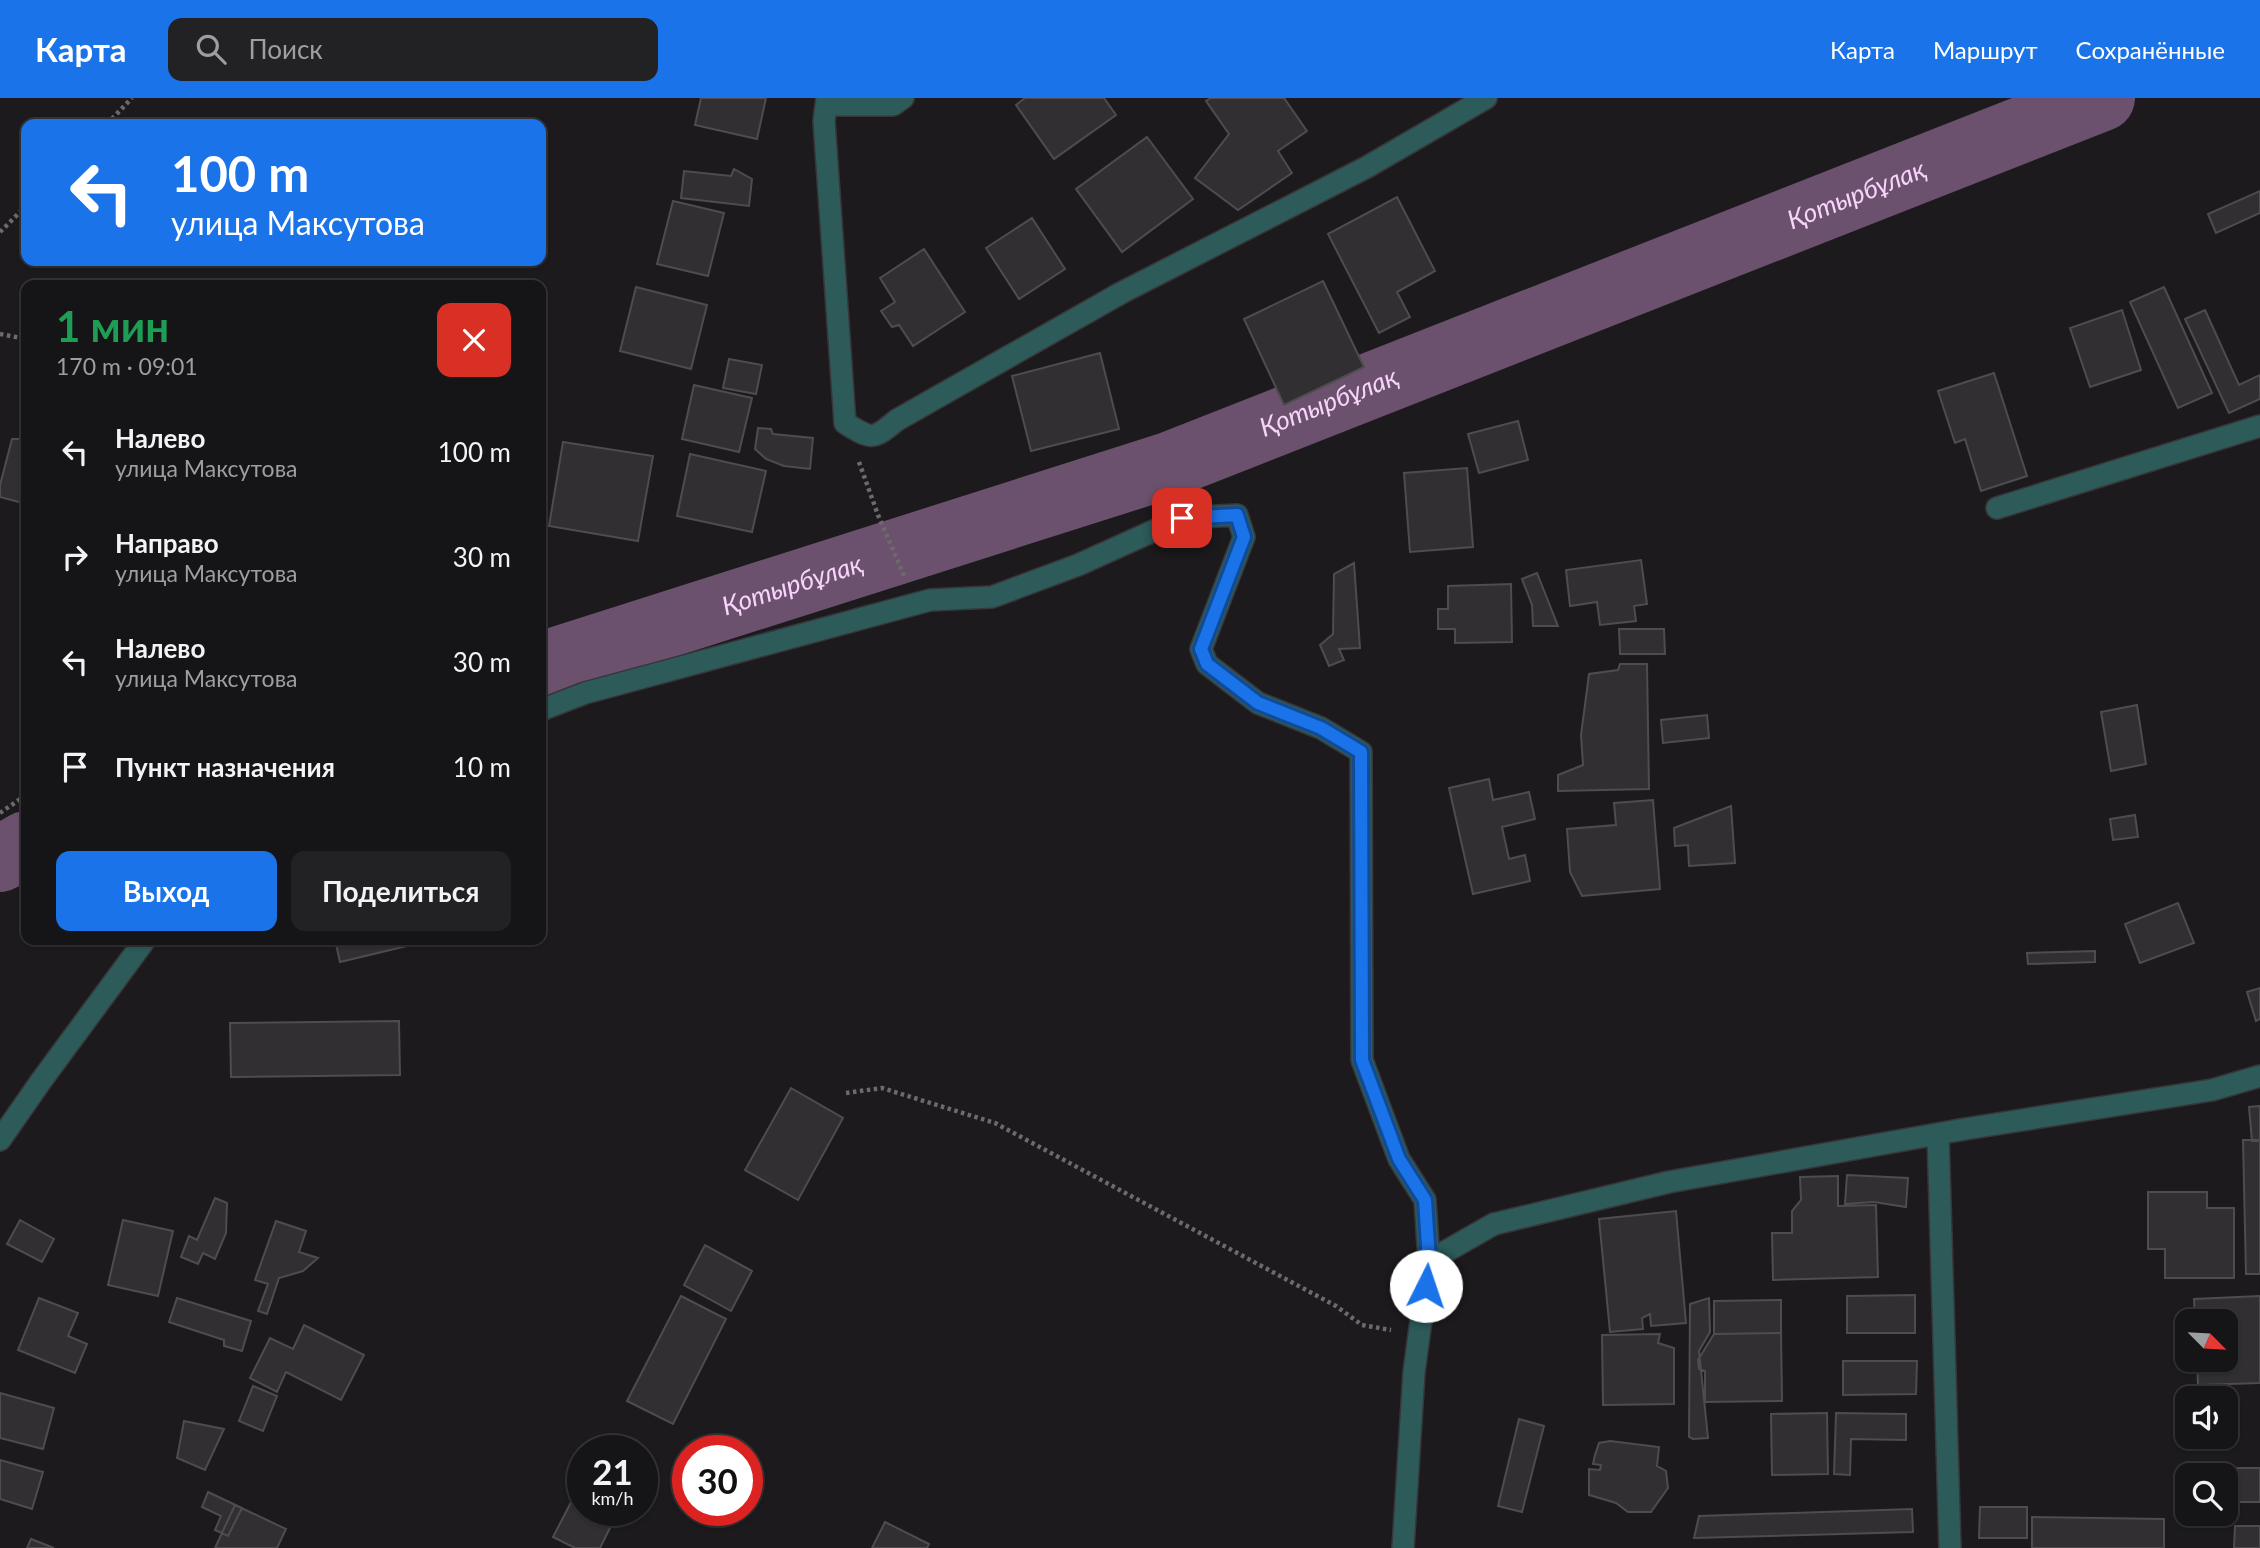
<!DOCTYPE html>
<html lang="ru">
<head>
<meta charset="utf-8">
<style>
  :root { --surface:#151416; --page:#222123; --text:#f1f3f6; --muted:#9d9ea1; --line:#343335; --accent:#1a73e8 }
  body { margin:0; font-family:Lato,sans-serif; background:var(--page); color:var(--text); height:100vh; display:flex; flex-direction:column; font-size:26px; white-space:nowrap }
  * { box-sizing:border-box; margin:0 }
  p { font-size:23px; color:var(--muted) }
  .icon { flex:none; width:38px; height:38px; fill:none; stroke:currentColor; stroke-width:2; stroke-linecap:round; stroke-linejoin:round }
  .map { position:relative; flex:1; overflow:hidden }
  .details { position:absolute; left:21px; top:182px; width:525px; height:665px; display:flex; flex-direction:column; background:var(--surface); border-radius:14px; box-shadow:0 2px 5px #0004,0 0 0 2px var(--line) }
  .details>* { flex:none }
  .top-card { position:absolute; left:21px; top:21px; width:525px; height:147px; border-radius:14px; box-shadow:0 2px 5px #0004,0 0 0 2px var(--line); background:#1a73e8; color:#fff; overflow:hidden }
  .needle { width:46px; rotate:114deg }
  .controls { position:absolute; left:2175px; top:1211px; display:grid; gap:14px }
  .controls a { display:grid; place-items:center; width:63px; height:63px; border-radius:14px; background:var(--surface); box-shadow:0 2px 5px #0004,0 0 0 2px var(--line); font-size:35px }
  .speed { position:absolute; left:567px; top:1337px; display:flex; gap:14px; font-size:35px; font-weight:700; text-align:center }
  .speed>* { display:grid; place-content:center; width:91px; height:91px; border-radius:50%; background:var(--surface); box-shadow:0 2px 5px #0004,0 0 0 2px var(--line); line-height:1 }
  .speed small { font-size:18px; font-weight:400 }
  .speed .limit { border:10px solid #d22; background:#fff; color:#111 }
  .pin { position:absolute; display:grid; place-items:center; width:60px; height:60px; color:#fff; margin:-30px; border-radius:14px; box-shadow:0 4px 10px #0006 }
  .me { position:absolute; width:77px; margin:-38px; rotate:4deg; stroke-linejoin:round; filter:drop-shadow(0 0 5px #0008) }
  .turn { display:flex; align-items:center; gap:24px; height:147px; padding:0 35px; font-size:32px }
  .turn .icon { width:91px; height:91px; stroke-width:2.5 }
  .turn b { display:block; font-size:49px; line-height:60px }
  .round { display:grid; place-items:center; flex:none; width:74px; height:74px; border-radius:14px; background:var(--page) }
  .summary { display:flex; align-items:center; justify-content:space-between; height:119px; padding:0 35px }
  h1 { font-size:42px; font-weight:700; line-height:52px; color:#1e9e55 }
  .button { display:flex; gap:14px; margin-top:auto; padding:14px 35px }
  .button a { flex:1; height:80px; border-radius:14px; background:var(--accent); color:#fff; font-size:28px; font-weight:700; line-height:80px; text-align:center }
  .button a+a { background:var(--page); color:var(--text) }
  ul { padding:0; list-style:none }
  li { display:flex; align-items:center; gap:21px; height:105px; padding:0 35px }
  li div { flex:1 }
  li b { display:block; font-size:26px }
  li em { font-style:normal }
  header { display:flex; align-items:center; gap:42px; box-sizing:border-box; height:98px; padding:0 35px; background:var(--accent); color:#fff }
  header strong { font-size:33px }
  nav { display:flex; gap:38px; margin-inline-start:auto; font-size:24px }
  .search { width:490px; height:63px; background:var(--page); display:flex; align-items:center; gap:18px; box-sizing:border-box; padding:0 24px; border-radius:14px; color:var(--muted); font-size:26px }
  .map>svg:first-child { display:block }
</style>
</head>
<body>
<header>
<strong>Карта</strong>
<div class="search"><svg class="icon" aria-label="search" viewBox="0 0 24 24"><circle cx="10" cy="10" r="6"/><path d="M15 15l6 6"/></svg>Поиск</div>
<nav><a>Карта</a><a>Маршрут</a><a>Сохранённые</a></nav>
</header>
<div class="map">
<svg width="2260" height="1450" viewBox="0 0 2260 1450">
  <rect width="100%" height="100%" fill="#1c1a1d"/>
  <g fill="none" stroke-linecap="round" stroke-linejoin="round">
    <g stroke="#6b516d" stroke-width="66">
      <path id="s1" d="M541,567L1169,367L2102,0"/>
      <path d="M0,761L26,746"/>
    </g>
  </g>
  <path fill="#322f32" stroke="#4f4c4f" stroke-width="2" d="M701,0H766L757,41L695,27Z
    M1025,0H1104L1116,17L1054,61L1016,7Z
    M1211,0H1284L1307,33L1278,53L1292,75L1238,112L1195,80L1229,36L1206,3Z
    M1147,39L1193,101L1122,154L1076,91Z
    M734,71L752,81L749,108L681,100L684,73L731,78Z
    M2260,93V115L2216,135L2208,116Z
    M1397,99L1435,173L1397,194L1410,219L1379,235L1328,136Z
    M673,103L724,115L708,178L657,166Z
    M1032,120L1065,171L1019,201L986,150Z
    M924,151L965,214L913,248L899,227L892,229L881,213L895,204L880,180Z
    M1323,183L1364,269L1284,307L1244,221Z
    M636,189L707,207L691,271L620,253Z
    M2164,189L2212,295L2178,310L2130,204Z
    M2122,212L2141,272L2090,289L2070,230Z
    M2205,212L2239,287L2260,277V301L2229,315L2185,221Z
    M1100,255L1119,331L1031,353L1012,278Z
    M729,261L762,267L756,296L723,290Z
    M1994,275L2027,378L1981,393L1965,341L1955,345L1938,293Z
    M694,287L752,300L739,354L682,341Z
    M1518,323L1528,362L1479,375L1468,336Z
    M758,330L771,331L773,336L813,340L810,371L784,368L766,361L755,351Z
    M12,341H26V406L0,399V387Z
    M563,344L653,358L638,443L549,428Z
    M690,356L766,373L752,434L677,418Z
    M1467,370L1473,449L1410,454L1404,375Z
    M1641,462L1647,506L1634,508L1636,523L1600,527L1597,504L1570,508L1566,472Z
    M1354,465L1360,550L1339,551L1344,562L1329,568L1320,547L1333,536L1334,476Z
    M1537,475L1558,528H1533L1532,507L1522,481Z
    M1511,486L1512,544L1455,545V531H1438V511H1448V488Z
    M1619,531H1664L1665,556H1620Z
    M1620,566H1647L1649,691L1558,693V677L1583,667L1581,637L1589,576L1618,572Z
    M2137,607L2146,666L2111,673L2101,614Z
    M1707,617L1709,640L1663,645L1661,622Z
    M1489,681L1493,702L1529,694L1535,721L1502,729L1509,761L1525,757L1530,783L1473,796L1449,690Z
    M1653,702L1660,791L1582,798L1570,774L1567,731L1616,727L1614,705Z
    M1731,708L1735,765L1689,768L1688,747L1675,748L1674,730Z
    M2135,717L2138,739L2113,742L2110,721Z
    M2178,805L2194,845L2140,865L2125,826Z
    M335,842H432L340,864Z
    M2095,853V864L2028,866L2027,855Z
    M2260,890V921L2256,923L2247,894Z
    M399,923L400,977L231,979L230,925Z
    M791,990L843,1020L798,1102L745,1072Z
    M2260,1008V1043H2252L2249,1009Z
    M2243,1042H2260V1176H2246Z
    M1847,1077L1908,1080L1906,1109L1874,1104L1845,1106Z
    M1838,1078V1108L1876,1107L1878,1179L1773,1182L1772,1135H1792V1113L1801,1102L1800,1079Z
    M2148,1094H2207V1110H2234V1180H2165V1151H2148Z
    M215,1100L227,1105L226,1135L215,1161L203,1155L198,1166L181,1159L189,1138L197,1142Z
    M1676,1113L1686,1225L1651,1228L1650,1216L1642,1220L1643,1231L1610,1234L1599,1121Z
    M20,1122L54,1141L42,1164L7,1146Z
    M123,1122L173,1133L158,1198L108,1187Z
    M276,1123L306,1133L299,1154L318,1160L303,1173L279,1180L267,1216L258,1213L268,1186L255,1182Z
    M705,1147L752,1173L731,1213L684,1187Z
    M1915,1197V1235H1847V1198Z
    M681,1198L726,1221L673,1326L627,1303Z
    M2260,1198V1285L2198,1287L2197,1262H2226V1223H2195L2194,1201Z
    M39,1200L78,1215L68,1238L87,1246L75,1275L18,1252Z
    M177,1200L251,1223L242,1253L224,1248V1242L169,1224Z
    M1709,1200L1710,1234L1699,1253L1708,1340L1693,1341L1689,1339L1690,1206Z
    M1781,1202V1235L1714,1236V1203Z
    M304,1227L364,1257L341,1302L286,1274L277,1294L250,1280L270,1240L293,1251Z
    M1781,1235L1782,1303L1705,1304V1273L1699,1271L1698,1262L1714,1236Z
    M1660,1236L1658,1245L1674,1250V1306L1603,1307L1602,1237Z
    M1843,1263H1917L1916,1296L1843,1297Z
    M253,1288L277,1298L263,1333L239,1323Z
    M0,1295L54,1310L43,1351L0,1340Z
    M1827,1315L1828,1376L1772,1377L1771,1316Z
    M1836,1315L1906,1316V1342L1851,1341L1850,1377L1834,1376Z
    M1519,1321L1544,1328L1522,1414L1498,1408Z
    M184,1323L224,1331L205,1372L177,1360Z
    M1610,1343L1659,1349L1657,1368L1666,1373L1668,1390L1651,1414H1628L1616,1405L1589,1397V1371L1600,1372L1601,1367L1593,1366L1595,1357L1599,1345Z
    M0,1362L43,1374L32,1411L0,1401Z
    M2205,1370H2260V1404H2226V1377H2205Z
    M583,1381V1412H619L600,1450H575L553,1439Z
    M208,1394L242,1410L228,1438L215,1432L221,1418L202,1409Z
    M235,1407L286,1431L277,1450H215Z
    M1980,1409H2027V1440H1979Z
    M1912,1411L1913,1434L1694,1440L1699,1418Z
    M2032,1419L2164,1421V1450H2032Z
    M885,1424L929,1446L927,1450H872Z
    M2235,1428H2260V1450H2234Z
    M31,1441L54,1450H27Z"/>
  <g fill="none" stroke-linecap="round" stroke-linejoin="round">
    <g stroke="#383639" stroke-width="24">
      <path id="street" d="M827,0L824,23L845,325C872,342 873,342 897,322L1121,195L1367,69L1486,0
        M826,7H893L903,0
        M1997,410L2260,328
        M541,612L585,595L930,502L992,499L1078,467L1182,420L1237,417L1244,439L1201,551L1207,566L1258,605L1321,630L1361,654L1362,962L1399,1061L1425,1102L1429,1163L1414,1274L1403,1450
        M1938,1036L1950,1450
        M0,1042L41,983L145,842
        M1429,1163L1494,1126L1669,1084L1965,1031L2212,992L2260,978"/>
    </g>
    <path stroke="#6c6a6d" stroke-width="4.5" stroke-dasharray="3.5 3.5" stroke-linecap="butt" d="M107,26L132,0
      M0,134L26,108
      M0,236L26,241
      M859,364L878,417L905,480
      M0,715L26,697
      M846,995L882,990L995,1025L1336,1208L1362,1227L1391,1232"/>
    <use href="#street" stroke="#2c5b59" stroke-width="21"/>
  </g>
  <g fill="none" stroke-linecap="round" stroke-linejoin="round">
    <g stroke="#114b97" stroke-width="18">
      <path id="route" d="M1182,420L1237,417L1244,439L1201,551L1207,566L1258,605L1321,630L1361,654L1362,962L1399,1061L1425,1102L1429,1163L1426,1188"/>
    </g>
    <use href="#route" stroke="#1a73e8" stroke-width="12"/>
  </g>
  <g text-anchor="middle" stroke-width="7" stroke-linejoin="round" paint-order="stroke">
    <g font-size="26" font-style="italic" fill="#f8d3fc" stroke="#060606">
      <text dy="9" stroke="none"><textPath href="#s1" startOffset="1398">Қотырбұлақ</textPath></text>
      <text dy="9" stroke="none"><textPath href="#s1" startOffset="831">Қотырбұлақ</textPath></text>
      <text dy="9" stroke="none"><textPath href="#s1" startOffset="264">Қотырбұлақ</textPath></text>
    </g>
  </g>
</svg>
<div class="controls">
<a><svg class="needle" viewBox="-14 -14 28 28"><path d="M0-13l5 13h-10z" fill="#e53935"/><path d="M0 13l5-13h-10z" fill="#9d9ea1"/></svg></a>
<a><svg class="icon" aria-label="sound" viewBox="0 0 24 24"><path d="M4 9h4l5-4v14l-5-4H4zM17 9q2 3 0 6"/></svg></a>
<a><svg class="icon" aria-label="search" viewBox="0 0 24 24"><circle cx="10" cy="10" r="6"/><path d="M15 15l6 6"/></svg></a>
</div>
<div class="speed"><div>21<small>km/h</small></div><div class="limit">30</div></div>
<div class="pin" style="left:1182px;top:420px;background:#d93025"><svg class="icon" aria-label="arrive" viewBox="0 0 24 24"><path d="M6 21V4h12l-3 4 3 4H6"/></svg></div>
<svg class="me" style="left:1426px;top:1188px" viewBox="-20 -20 40 40"><circle r="19" fill="#fff"/><path d="M0-13L10 11 0 6-10 11z" fill="#1a73e8"/></svg>
<div class="top-card">
<div class="turn"><svg class="icon" aria-label="left" viewBox="0 0 24 24"><path d="M17 20v-9H6M10 6l-5 5 5 5"/></svg><div><b>100 m</b>улица Максутова</div></div>
</div>
<section class="details">
<div class="summary"><div><h1>1 мин</h1><p>170 m · 09:01</p></div><a class="round" style="background:#d93025;color:#fff"><svg class="icon" aria-label="close" viewBox="0 0 24 24"><path d="M6 6l12 12M18 6L6 18"/></svg></a></div>
<ul>
<li><svg class="icon" aria-label="left" viewBox="0 0 24 24"><path d="M17 20v-9H6M10 6l-5 5 5 5"/></svg><div><b>Налево</b><p>улица Максутова</p></div><em>100 m</em></li>
<li><svg class="icon" aria-label="right" viewBox="0 0 24 24"><path d="M7 20v-9h11M14 6l5 5-5 5"/></svg><div><b>Направо</b><p>улица Максутова</p></div><em>30 m</em></li>
<li><svg class="icon" aria-label="left" viewBox="0 0 24 24"><path d="M17 20v-9H6M10 6l-5 5 5 5"/></svg><div><b>Налево</b><p>улица Максутова</p></div><em>30 m</em></li>
<li><svg class="icon" aria-label="arrive" viewBox="0 0 24 24"><path d="M6 21V4h12l-3 4 3 4H6"/></svg><div><b>Пункт назначения</b></div><em>10 m</em></li>
</ul>
<div class="button"><a>Выход</a><a>Поделиться</a></div>
</section>
</div>
</body>
</html>
